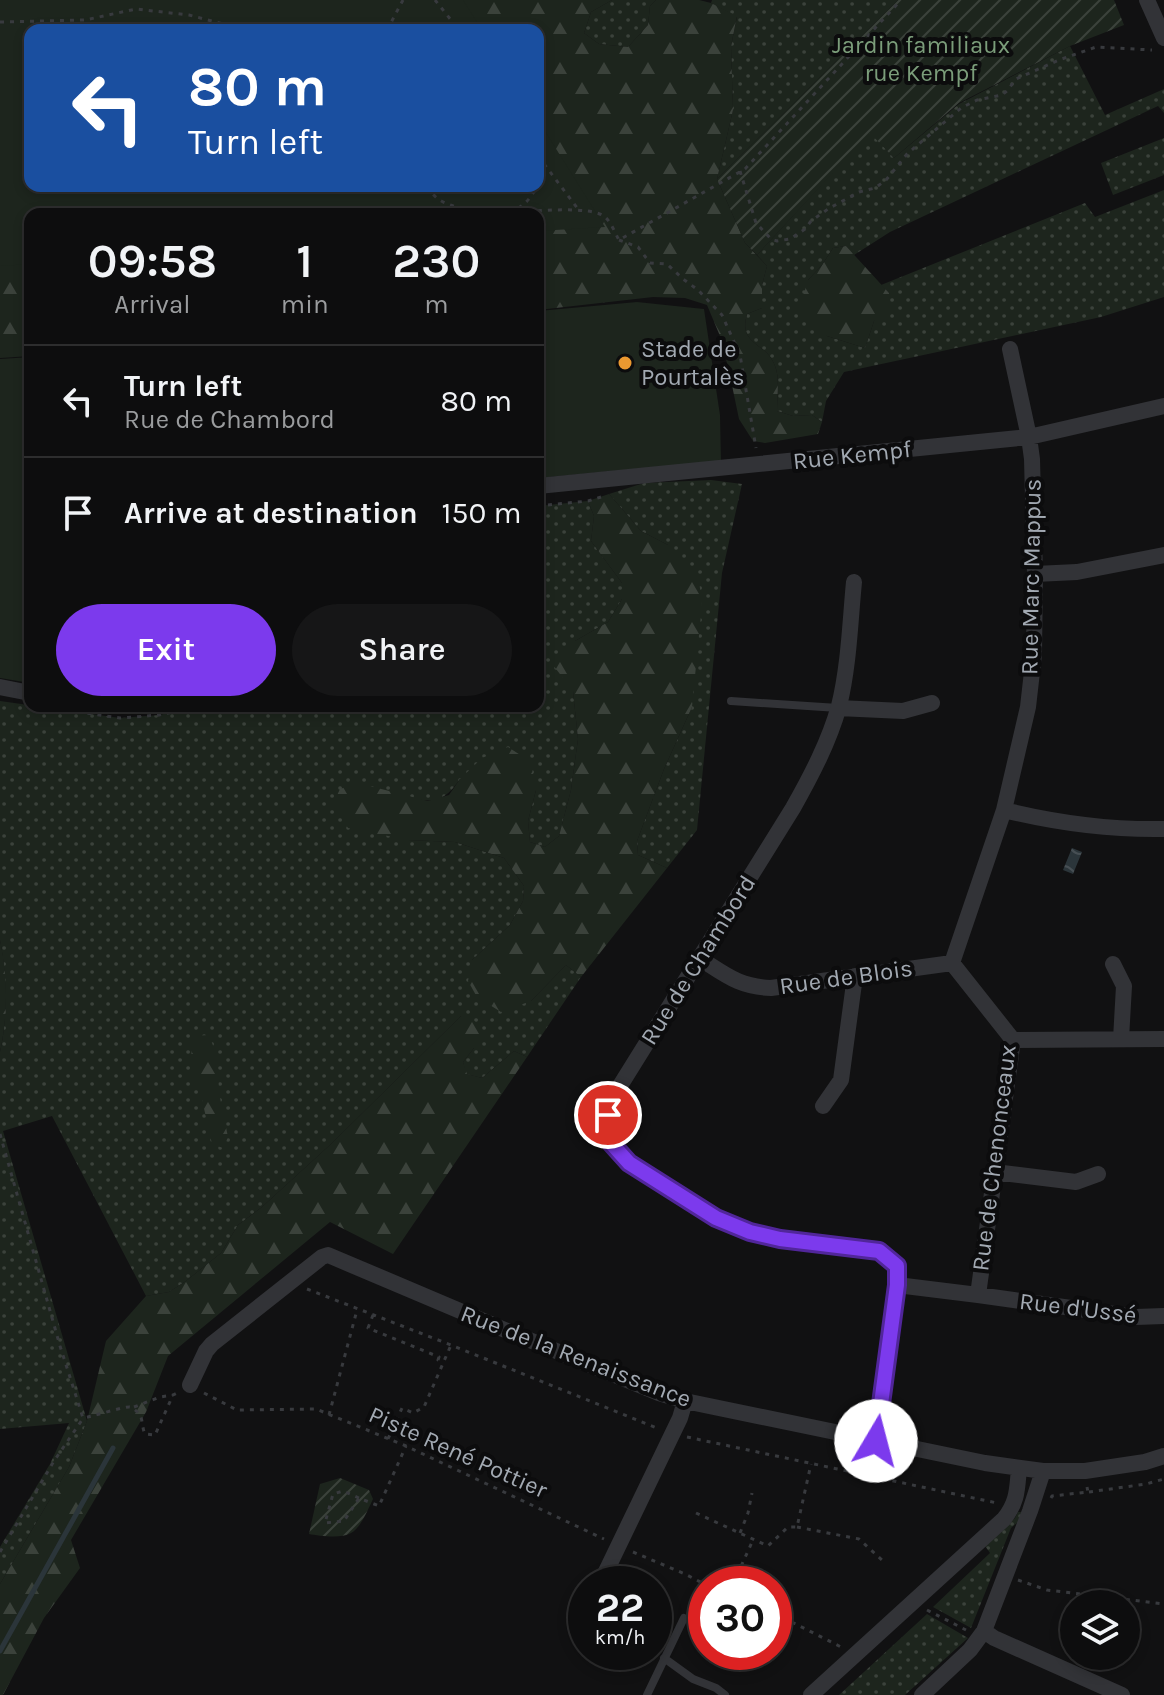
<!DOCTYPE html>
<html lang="en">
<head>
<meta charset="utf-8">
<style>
  :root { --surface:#0d0d0e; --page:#161617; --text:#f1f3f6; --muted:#9a9c9e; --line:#2d2d2e; --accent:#7c3aed }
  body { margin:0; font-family:Karla,sans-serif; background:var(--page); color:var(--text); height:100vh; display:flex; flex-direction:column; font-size:30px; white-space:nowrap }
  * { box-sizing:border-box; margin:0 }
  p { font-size:26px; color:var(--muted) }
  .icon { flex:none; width:44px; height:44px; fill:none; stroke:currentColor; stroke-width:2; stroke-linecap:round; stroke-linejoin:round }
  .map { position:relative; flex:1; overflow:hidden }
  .details { position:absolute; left:24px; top:208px; width:520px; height:504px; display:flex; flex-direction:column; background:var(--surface); border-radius:16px; box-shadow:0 4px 12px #0003,0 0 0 2px var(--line) }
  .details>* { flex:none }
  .guide { position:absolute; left:24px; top:24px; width:520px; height:168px; border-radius:16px; box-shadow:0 4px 12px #0003,0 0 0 2px var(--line); background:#1a4fa0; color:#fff; overflow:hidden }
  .controls { position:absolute; left:1060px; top:1590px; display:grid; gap:16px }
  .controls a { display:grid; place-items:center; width:80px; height:80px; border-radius:50%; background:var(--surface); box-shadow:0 4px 12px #0003,0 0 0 2px var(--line); font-size:40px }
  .speed { position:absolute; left:568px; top:1566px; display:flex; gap:16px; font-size:40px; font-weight:700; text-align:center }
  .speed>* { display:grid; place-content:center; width:104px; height:104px; border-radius:50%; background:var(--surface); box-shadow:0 4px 12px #0003,0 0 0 2px var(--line); line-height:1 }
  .speed small { font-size:20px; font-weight:400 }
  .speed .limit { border:12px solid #d22; background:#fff; color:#111 }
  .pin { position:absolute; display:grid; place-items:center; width:68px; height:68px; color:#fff; margin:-34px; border:4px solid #fff; border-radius:50%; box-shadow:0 2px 8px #0007 }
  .me { position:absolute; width:88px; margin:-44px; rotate:8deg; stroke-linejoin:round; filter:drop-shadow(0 0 6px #0008) }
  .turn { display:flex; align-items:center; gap:28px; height:168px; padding:0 32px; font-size:36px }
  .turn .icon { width:104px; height:104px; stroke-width:2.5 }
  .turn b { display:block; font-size:56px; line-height:68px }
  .eta { display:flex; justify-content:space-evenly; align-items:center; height:136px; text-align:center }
  .eta b { font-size:48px; font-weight:600; line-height:56px }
  .action { display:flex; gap:16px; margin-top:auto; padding:16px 32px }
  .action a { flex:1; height:92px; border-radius:48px; background:var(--accent); color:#fff; font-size:32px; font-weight:600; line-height:92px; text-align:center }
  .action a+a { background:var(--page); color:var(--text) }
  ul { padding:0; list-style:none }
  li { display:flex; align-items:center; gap:24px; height:112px; padding:0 32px; border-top:2px solid var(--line) }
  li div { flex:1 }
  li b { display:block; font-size:30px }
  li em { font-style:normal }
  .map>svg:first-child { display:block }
</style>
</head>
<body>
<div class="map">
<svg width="1164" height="1695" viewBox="0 0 1164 1695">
  <defs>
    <pattern id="grass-dots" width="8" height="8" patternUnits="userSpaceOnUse" patternTransform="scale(2)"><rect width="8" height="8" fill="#1d251d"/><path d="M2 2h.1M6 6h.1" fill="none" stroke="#3b423b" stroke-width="1.8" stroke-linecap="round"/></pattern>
    <pattern id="forest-firs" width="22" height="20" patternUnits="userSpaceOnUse" patternTransform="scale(2)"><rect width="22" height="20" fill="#1d251d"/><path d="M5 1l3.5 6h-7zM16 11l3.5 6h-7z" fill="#3b423b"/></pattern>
    <pattern id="garden-furrows" width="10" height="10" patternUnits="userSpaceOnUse" patternTransform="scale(2)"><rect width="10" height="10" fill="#1d251d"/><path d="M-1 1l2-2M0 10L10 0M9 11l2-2" fill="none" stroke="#3b423b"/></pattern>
    <pattern id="water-waves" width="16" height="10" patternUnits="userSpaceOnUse" patternTransform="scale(2)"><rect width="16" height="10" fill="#2b353a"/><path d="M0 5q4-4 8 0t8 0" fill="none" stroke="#474f54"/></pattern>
  </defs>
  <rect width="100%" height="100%" fill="#111112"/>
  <path fill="url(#grass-dots)" d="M612,0H656L650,6L648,25L628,47L599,44L584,33L591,12Z
    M712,0H898L717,179L733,110L731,46L737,17L711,3Z
    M1070,46L1105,115L1164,89V113L1158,106L890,232L854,255L846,246L833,248L822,265L808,280L827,336L865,348L874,321L889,293L881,285L1085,203L1095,217L1164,190V297L1101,317L844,372L826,401L822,422L812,415L793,416L777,411C777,397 780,378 775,366C766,341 738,346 747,314L762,308V285L767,266L757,255L870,132L894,158L959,104Z
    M1164,138V175L1113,195L1101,163Z
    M711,480L742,484L722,573L697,830L667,868L638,855L637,841L664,769L692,707L668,545L641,531L609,494L644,483Z
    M588,501L594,516L591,541L622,583V599L608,622L575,641L573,691L578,739L571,790L559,836L545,847L530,842L528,821L536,790L460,779C441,807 429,802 399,795L408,840L455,842L504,858L524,886L523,901L510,925L472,960L531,1001L566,965L581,977L527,1057L514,1051L482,1078L466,1074L463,1062L474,1048L461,1016L331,1144L262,1207L238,1225L221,1253L186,1281L169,1292L146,1296L52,1116L3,1131L87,1421L69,1467L0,1584V1547L50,1464L69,1423L0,1429V1052C8,1016 7,975 0,940V701L120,718L159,715L200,706H538V506Z
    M1018,1512H1022L1018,1522L1011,1528L971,1628L933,1607L990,1553L985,1546L1015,1518Z
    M927,1614L968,1638L905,1695H839Z"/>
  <path fill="url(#forest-firs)" d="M0,0L30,30V186H538V30H421L404,0H612L591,12L584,33L599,44L628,47L648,25L650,6L656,0H699L711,3L737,16L731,46L733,110L717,179L745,243L767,266L762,285V308L747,314C738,346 766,341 775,366C780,378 777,397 777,411L793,416L812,415L822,422L818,434L765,443L753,441L739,419L729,371L720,336L707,305L685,298L653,297L538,310V214H30V356L0,358Z
    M846,246L889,293V311L874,321L865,348L827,336L808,325L799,310L808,280L822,265L833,248Z
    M609,494L641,531L668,545L698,573L702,604L692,707L664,769L637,841L638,855L667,868L581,977L566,965L531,1001L501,1012L477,997L468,981L472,960L510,925L523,901L524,886L504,858L455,842L408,840L348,828L333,804L340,789L358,783L428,801L449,795L460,779L482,758L508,747L531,762L536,790L528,821L530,842L545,847L559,836L571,790L578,739L573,691L553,665L575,641L608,622L622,599V583L591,541L594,516L588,501Z
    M0,940C8,977 8,1015 0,1052Z
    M461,1016L472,1019L482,1028L474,1048L463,1062L467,1074L482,1078L514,1051L527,1057L393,1254L330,1222L168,1356L146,1412L71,1540L80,1568L44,1618L3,1695H0V1584L69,1467L87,1421L106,1341L146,1296L169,1292L186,1281L221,1253L238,1225L262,1207L331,1144Z
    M209,1035L217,1056L219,1093L228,1137L223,1148L212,1144L201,1095L190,1069L193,1036Z"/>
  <path fill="#1d251d" d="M0,0H463L482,30H30V186H538V120L605,227L538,231V214H30V264L0,266Z
    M637,302L704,309L720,415L721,461L538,478V311Z
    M30,357V683L0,678V359Z"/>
  <path fill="url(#garden-furrows)" d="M898,0H1114L1124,25L1070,46L959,103L894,158L870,133L757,255L745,243L717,179Z
    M340,1478L369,1490L373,1499C368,1509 361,1528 351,1533C341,1539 320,1536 309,1534L320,1484Z"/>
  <path fill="url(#water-waves)" d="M1072,848L1082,852L1073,874L1063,870Z"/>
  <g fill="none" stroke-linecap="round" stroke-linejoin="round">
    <path stroke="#2b353a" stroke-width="5" d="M0,1651L113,1448"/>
    <path stroke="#383a3e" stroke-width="3" stroke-dasharray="4 6" stroke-linecap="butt" d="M435,0L459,30
      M0,22L85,20L136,9L189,15L246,30
      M387,30L403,0
      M538,156L578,209
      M740,171L756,223L771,239L777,241L790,239L805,229L811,221L828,209L859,192L875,188L886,180L907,154L961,108L977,100L1002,95L1007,91L1016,79L1059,60L1096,47L1152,50
      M538,179V184
      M428,186C437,209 470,209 491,211C497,212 504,214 510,212C524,207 531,198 537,186
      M508,213C528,212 594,204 606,218C612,224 615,233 619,240L745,169L901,0
      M619,240L638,247L650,263L667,264L683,279L698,290L722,315L740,355L756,448
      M538,506L588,501L601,497
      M38,706L120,718L159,715L200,706
      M0,1134L60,1346L83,1418C91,1417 125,1406 130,1407C132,1407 138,1412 140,1415C143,1421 142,1428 145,1434L155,1435L173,1395L177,1393
      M307,1289L451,1345L657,1428
      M373,1315L368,1328L439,1357L438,1360L443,1362
      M204,1393L237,1410L316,1409L406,1446L604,1539
      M134,1407L160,1397L173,1395
      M329,1415L357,1310
      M687,1437L997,1503
      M388,1439L402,1408L413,1413L424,1407L451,1345
      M1089,1492L1146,1484L1164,1479
      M359,1498L343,1491L333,1494L325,1523L344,1521L359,1498L379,1506L406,1446
      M1051,1498L1052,1496L1088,1492L1087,1487
      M696,1513L768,1546L788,1527H797L811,1464
      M797,1527L859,1539L882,1560
      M740,1533L748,1513L752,1493
      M0,1552L54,1461L82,1420
      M633,1552L685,1574L706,1585
      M1018,1580L1047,1590L1164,1604
      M733,1584L753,1540
      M927,1610L966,1630
      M774,1613L841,1647"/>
    <path stroke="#323337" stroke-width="8" d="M731,701L838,708
      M664,1658L693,1679L716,1688L725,1695
      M647,1695L684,1618"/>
    <path stroke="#323337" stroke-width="16" d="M1147,0L1164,38
      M538,486L1029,437L1164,406
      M1035,574L1077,572L1164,555
      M854,582C850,623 849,665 839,706C829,742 811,776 793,808L618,1089L608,1115L611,1143L629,1163L716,1218L750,1232L780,1239L879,1251L897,1266V1285L876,1441
      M0,687L30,693
      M838,708L903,711L932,703
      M1004,810C1057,823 1109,830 1164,829
      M699,958C726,975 739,987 771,988L952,963
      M1113,964L1124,986L1121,1039
      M1013,1040L1164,1039
      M823,1106L841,1080L855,976
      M994,1172L1076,1182L1098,1174
      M897,1285L978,1295L1136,1317L1164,1316
      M978,1295L1013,1040L952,963L1004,810L1028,707L1034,654L1035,574L1032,459L1029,437L1010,349
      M190,1385L206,1351L212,1344L322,1257L328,1255L505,1330L659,1393L685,1401L985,1463L1043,1471H1085L1145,1462L1164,1456
      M600,1584L680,1418L685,1401
      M984,1631L994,1638L1122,1695
      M811,1695L1004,1519C1018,1501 1017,1489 1019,1468
      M922,1695L970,1650L984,1631L1030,1511L1043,1471"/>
  </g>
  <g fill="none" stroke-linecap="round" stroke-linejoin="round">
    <g stroke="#51269a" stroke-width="20">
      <path id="route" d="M608,1115L611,1143L629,1163L716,1218L750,1232L780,1239L879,1251L897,1266V1285L876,1441"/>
    </g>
    <use href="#route" stroke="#7c3aed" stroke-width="14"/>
  </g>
  <circle fill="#eb9930" stroke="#0c0c0d" stroke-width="3" cx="625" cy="363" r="8"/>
  <g text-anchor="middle" stroke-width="8" stroke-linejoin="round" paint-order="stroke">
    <g font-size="24" fill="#7b9d7a" stroke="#0c0c0d">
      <text x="921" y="53">Jardin familiaux<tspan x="921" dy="28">rue Kempf</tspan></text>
    </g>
    <g font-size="24" fill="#a2a9b2" stroke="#0c0c0d" text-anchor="start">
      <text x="641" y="357">Stade de<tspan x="641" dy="28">Pourtalès</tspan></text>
    </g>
    <g font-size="24" fill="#a2a9b2" stroke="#0c0c0d">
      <text transform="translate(852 455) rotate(-6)" y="8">Rue Kempf</text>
      <text transform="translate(1031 577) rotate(-89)" y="8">Rue Marc Mappus</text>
      <text transform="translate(698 960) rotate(-58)" y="8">Rue de Chambord</text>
      <text transform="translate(846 977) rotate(-8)" y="8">Rue de Blois</text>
      <text transform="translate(994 1158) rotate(-83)" y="8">Rue de Chenonceaux</text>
      <text transform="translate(1078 1308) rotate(7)" y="8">Rue d'Ussé</text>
      <text transform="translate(576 1356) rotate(21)" y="8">Rue de la Renaissance</text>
      <text transform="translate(458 1452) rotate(24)" y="8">Piste René Pottier</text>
    </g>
  </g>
</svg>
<div class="controls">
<a><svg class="icon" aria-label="layers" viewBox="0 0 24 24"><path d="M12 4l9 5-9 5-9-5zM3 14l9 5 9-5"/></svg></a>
</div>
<div class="speed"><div>22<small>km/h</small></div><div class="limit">30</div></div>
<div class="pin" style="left:608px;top:1115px;background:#d93025"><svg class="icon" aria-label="arrive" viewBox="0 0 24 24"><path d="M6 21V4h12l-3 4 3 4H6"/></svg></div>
<svg class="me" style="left:876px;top:1441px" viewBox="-20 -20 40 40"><circle r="19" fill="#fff"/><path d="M0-13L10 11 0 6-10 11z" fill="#7c3aed"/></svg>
<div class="guide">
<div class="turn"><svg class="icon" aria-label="left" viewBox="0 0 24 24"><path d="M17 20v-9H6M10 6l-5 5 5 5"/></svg><div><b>80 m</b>Turn left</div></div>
</div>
<section class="details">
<div class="eta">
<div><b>09:58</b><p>Arrival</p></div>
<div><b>1</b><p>min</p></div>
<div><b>230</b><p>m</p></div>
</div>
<ul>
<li><svg class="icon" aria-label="left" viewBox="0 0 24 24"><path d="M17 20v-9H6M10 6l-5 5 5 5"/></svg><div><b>Turn left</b><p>Rue de Chambord</p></div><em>80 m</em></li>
<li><svg class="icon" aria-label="arrive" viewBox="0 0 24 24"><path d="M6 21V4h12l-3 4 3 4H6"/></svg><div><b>Arrive at destination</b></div><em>150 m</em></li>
</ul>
<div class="action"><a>Exit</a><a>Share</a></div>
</section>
</div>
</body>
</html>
